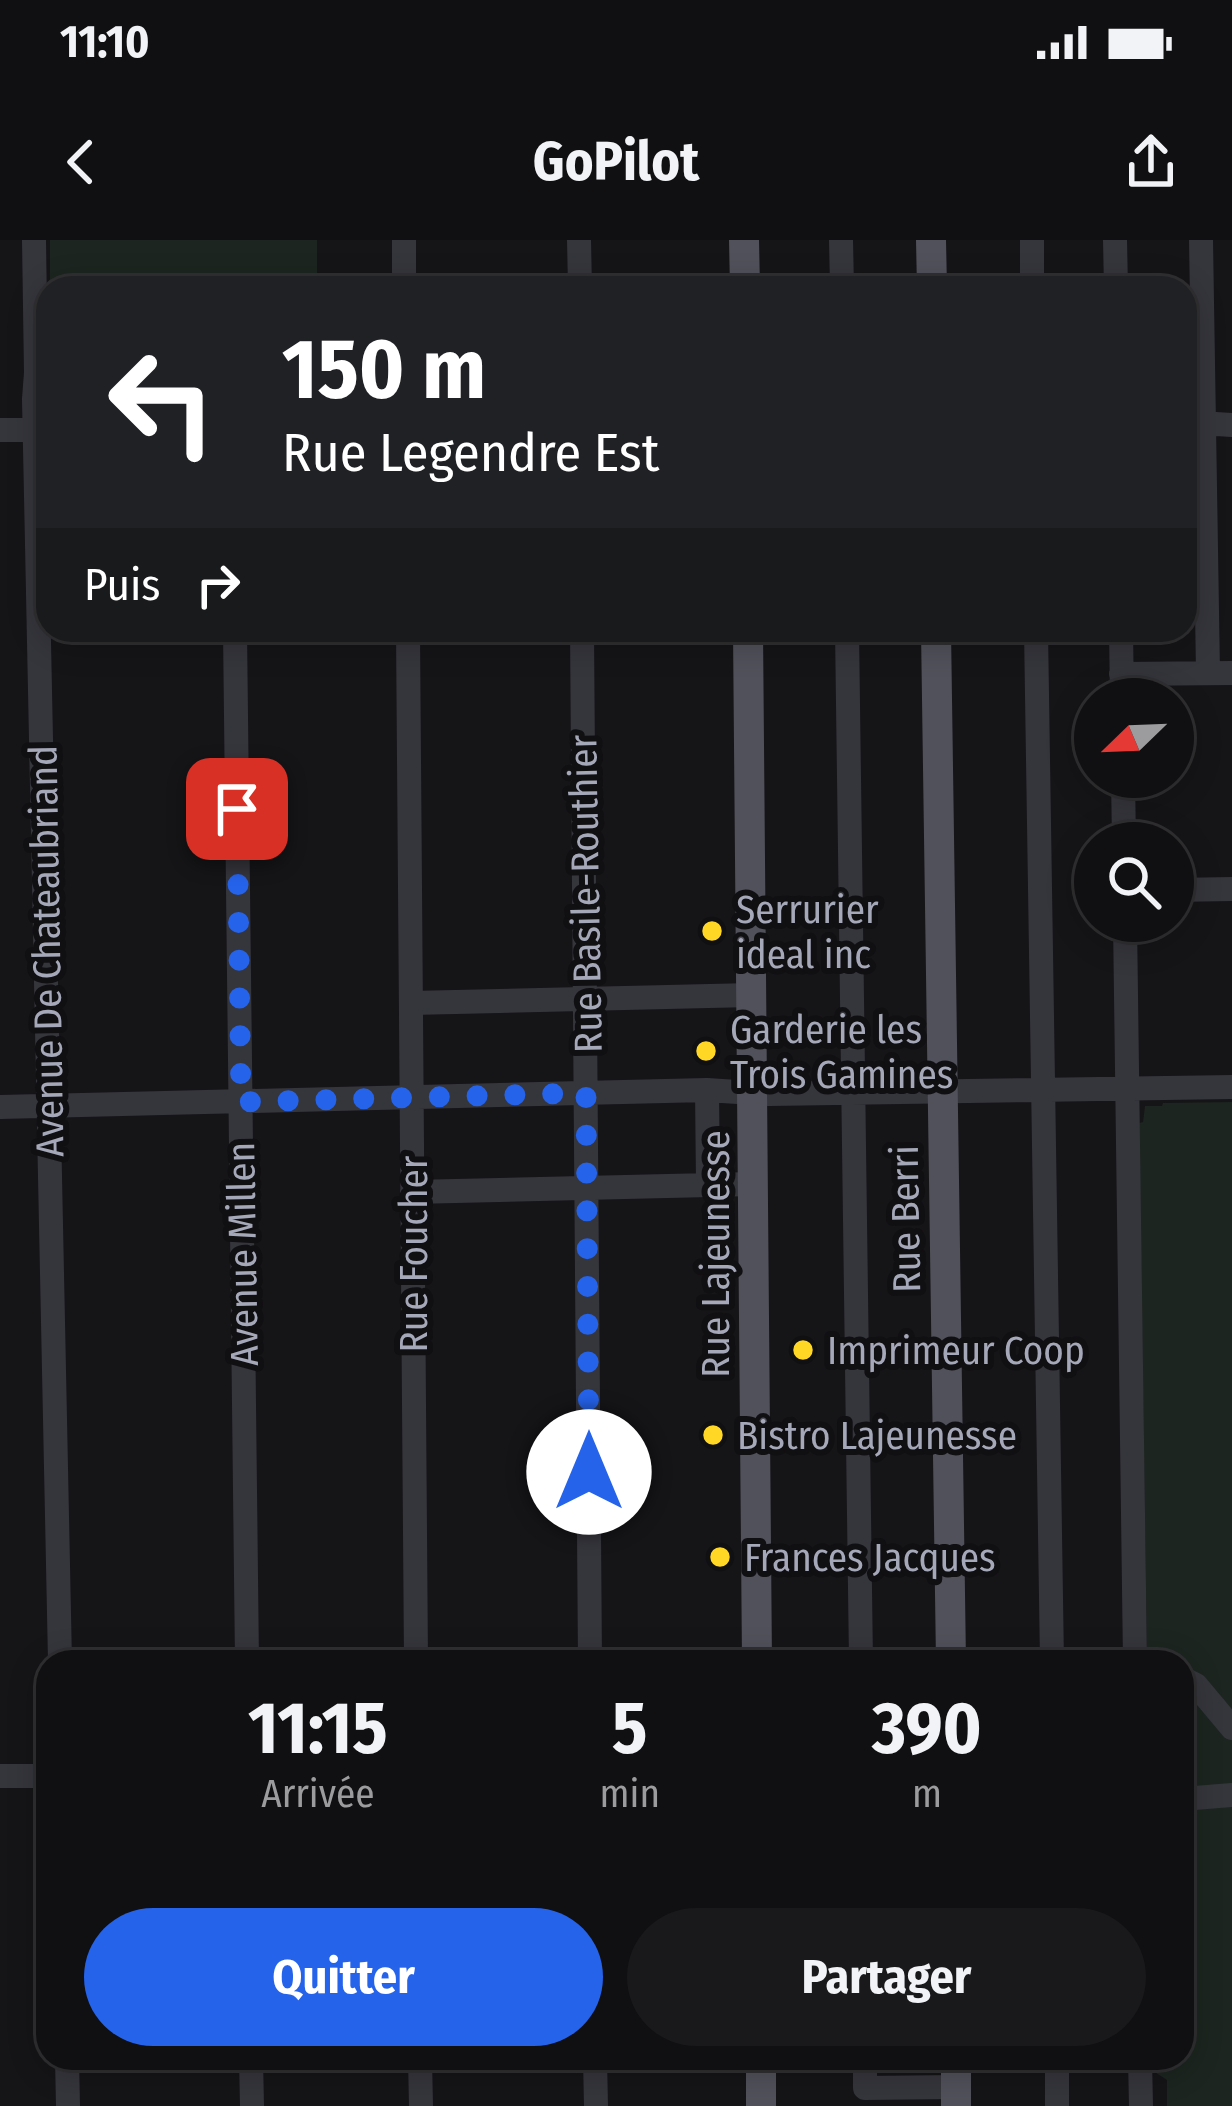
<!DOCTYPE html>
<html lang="fr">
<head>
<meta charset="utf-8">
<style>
  :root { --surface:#100f11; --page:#19181a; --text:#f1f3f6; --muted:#9c9c9f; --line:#302f31; --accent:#2563eb }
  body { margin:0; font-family:"Fira Sans Condensed",sans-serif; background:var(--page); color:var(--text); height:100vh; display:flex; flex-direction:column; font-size:45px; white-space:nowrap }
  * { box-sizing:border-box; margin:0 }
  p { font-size:39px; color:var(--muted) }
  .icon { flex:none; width:66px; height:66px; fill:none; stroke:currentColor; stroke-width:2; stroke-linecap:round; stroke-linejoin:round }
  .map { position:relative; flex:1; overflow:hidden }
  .details { position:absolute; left:36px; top:1410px; width:1158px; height:420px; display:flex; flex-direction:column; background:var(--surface); border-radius:36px; box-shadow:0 6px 30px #0003,0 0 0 3px var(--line) }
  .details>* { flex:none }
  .guide { position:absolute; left:36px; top:36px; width:1161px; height:366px; border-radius:36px; box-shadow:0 6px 30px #0003,0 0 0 3px var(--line); background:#202124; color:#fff; overflow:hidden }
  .needle { width:78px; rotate:247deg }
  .tools { position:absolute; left:1074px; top:438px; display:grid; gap:24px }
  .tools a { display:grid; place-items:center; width:120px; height:120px; border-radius:50%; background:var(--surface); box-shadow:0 6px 30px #0003,0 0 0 3px var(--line); font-size:60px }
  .pin { position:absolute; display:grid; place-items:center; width:102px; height:102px; color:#fff; margin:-51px; border-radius:24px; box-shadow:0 6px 18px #0006 }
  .me { position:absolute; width:132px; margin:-66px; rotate:0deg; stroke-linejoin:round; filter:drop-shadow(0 0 9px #0008) }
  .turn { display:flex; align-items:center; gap:42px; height:252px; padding:0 48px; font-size:54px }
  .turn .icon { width:156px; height:156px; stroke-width:2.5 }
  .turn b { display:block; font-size:84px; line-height:102px }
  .then { display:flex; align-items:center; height:114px; padding:0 48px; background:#0003; gap:24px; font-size:45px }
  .eta { display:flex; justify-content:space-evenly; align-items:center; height:204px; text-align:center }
  .eta b { font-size:72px; font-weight:700; line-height:84px }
  .primary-button { display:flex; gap:24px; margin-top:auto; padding:24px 48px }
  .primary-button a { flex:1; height:138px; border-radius:72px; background:var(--accent); color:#fff; font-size:48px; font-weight:700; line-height:138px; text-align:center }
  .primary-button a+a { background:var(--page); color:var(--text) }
  .status { display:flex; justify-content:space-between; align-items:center; height:84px; padding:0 60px; background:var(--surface); direction:ltr }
  .status svg { height:33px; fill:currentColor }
  header { display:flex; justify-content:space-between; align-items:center; height:156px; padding:0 48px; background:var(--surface); font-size:54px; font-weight:700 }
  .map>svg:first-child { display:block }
</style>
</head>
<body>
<div class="status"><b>11:10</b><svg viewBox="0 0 49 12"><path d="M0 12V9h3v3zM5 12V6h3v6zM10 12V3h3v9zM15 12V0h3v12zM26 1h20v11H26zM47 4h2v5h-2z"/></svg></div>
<header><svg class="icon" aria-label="back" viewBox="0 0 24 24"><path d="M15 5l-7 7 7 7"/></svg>GoPilot<svg class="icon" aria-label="share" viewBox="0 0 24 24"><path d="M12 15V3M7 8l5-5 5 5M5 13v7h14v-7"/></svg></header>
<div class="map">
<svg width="1232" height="1866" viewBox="0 0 1232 1866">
  <rect width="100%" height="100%" fill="#151417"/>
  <path fill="#1c251f" d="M50,0H317V48H50Z
    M1232,862V1866H1167V1840L1150,1829L1147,1818H1182V1422H1147L1139,883L1143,882L1145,866H1162L1163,863Z"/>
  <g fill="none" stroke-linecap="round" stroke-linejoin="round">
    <path stroke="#35353c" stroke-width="24" d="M34,0L36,133L34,159L60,1422
      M404,0V48
      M579,0L580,48
      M841,0L842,48
      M1032,0V48
      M1115,0L1116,48
      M1201,0L1208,433
      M1185,182L1232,185
      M0,190H46
      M235,390L247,1422
      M408,390L416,1422
      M582,390L590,1422
      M847,390L861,1422
      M1036,390L1052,1422
      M1121,390L1122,459
      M1121,434L1232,433
      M1123,537L1124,603
      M1173,650L1232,649
      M1125,681L1135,1422
      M411,763L752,755
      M707,850L708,945
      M0,867L707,850L769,854L1232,847
      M412,952L753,944
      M1182,1438L1196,1445L1232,1488
      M0,1536H48
      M1182,1559L1232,1555
      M67,1818L68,1866
      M251,1818L252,1866
      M420,1818L421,1866
      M595,1818L596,1866
      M865,1818V1848L956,1847
      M1057,1818V1866
      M1140,1818L1141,1866"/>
    <path stroke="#51515b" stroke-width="30" d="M744,0L745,48
      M931,0L932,48
      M748,390L757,1422
      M936,390L951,1422
      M761,1818V1866
      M956,1818V1866"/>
  </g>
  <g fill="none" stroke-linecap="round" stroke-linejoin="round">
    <path stroke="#2563eb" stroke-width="21" stroke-dasharray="0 37.8" d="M237,569L241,862L586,853L589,1232"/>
  </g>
  <g fill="#ffd724" stroke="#100f12" stroke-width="4.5">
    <circle cx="712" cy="691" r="12"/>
    <circle cx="706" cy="811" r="12"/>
    <circle cx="803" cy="1110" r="12"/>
    <circle cx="713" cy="1195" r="12"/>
    <circle cx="720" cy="1317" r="12"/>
  </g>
  <g text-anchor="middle" stroke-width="12" stroke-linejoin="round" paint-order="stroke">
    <g font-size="39" fill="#a5a8b8" stroke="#100f12">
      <text transform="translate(585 654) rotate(-91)" y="14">Rue Basile-Routhier</text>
      <text transform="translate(46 711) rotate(-91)" y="14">Avenue De Chateaubriand</text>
      <text transform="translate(905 979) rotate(-91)" y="14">Rue Berri</text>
      <text transform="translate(242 1014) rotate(-91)" y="14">Avenue Millen</text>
      <text transform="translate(413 1014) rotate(-90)" y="14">Rue Foucher</text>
      <text transform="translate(715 1014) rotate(-90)" y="14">Rue Lajeunesse</text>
    </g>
    <g font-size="39" fill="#a5a8b8" stroke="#100f12" text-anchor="start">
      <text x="736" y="683">Serrurier<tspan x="736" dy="45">ideal inc</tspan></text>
      <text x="730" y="803">Garderie les<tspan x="730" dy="45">Trois Gamines</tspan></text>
      <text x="827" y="1124">Imprimeur Coop</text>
      <text x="737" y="1209">Bistro Lajeunesse</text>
      <text x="744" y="1331">Frances Jacques</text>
    </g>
  </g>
</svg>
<div class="tools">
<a><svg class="needle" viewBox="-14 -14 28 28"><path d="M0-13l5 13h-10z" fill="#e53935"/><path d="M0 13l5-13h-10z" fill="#9c9c9f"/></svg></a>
<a><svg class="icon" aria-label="search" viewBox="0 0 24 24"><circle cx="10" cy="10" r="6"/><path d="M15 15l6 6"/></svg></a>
</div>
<div class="pin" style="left:237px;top:569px;background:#d93025"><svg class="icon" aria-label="arrive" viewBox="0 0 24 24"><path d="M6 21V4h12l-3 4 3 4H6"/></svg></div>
<svg class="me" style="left:589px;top:1232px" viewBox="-20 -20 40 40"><circle r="19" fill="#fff"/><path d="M0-13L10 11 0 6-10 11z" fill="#2563eb"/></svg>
<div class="guide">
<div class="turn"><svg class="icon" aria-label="left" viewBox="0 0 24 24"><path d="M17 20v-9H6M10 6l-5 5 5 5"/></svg><div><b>150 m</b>Rue Legendre Est</div></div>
<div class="then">Puis<svg class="icon" aria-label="right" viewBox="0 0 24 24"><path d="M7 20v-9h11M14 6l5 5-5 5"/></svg></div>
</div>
<section class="details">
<div class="eta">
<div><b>11:15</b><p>Arrivée</p></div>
<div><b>5</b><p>min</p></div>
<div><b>390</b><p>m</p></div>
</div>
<div class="primary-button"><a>Quitter</a><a>Partager</a></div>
</section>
</div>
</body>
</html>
